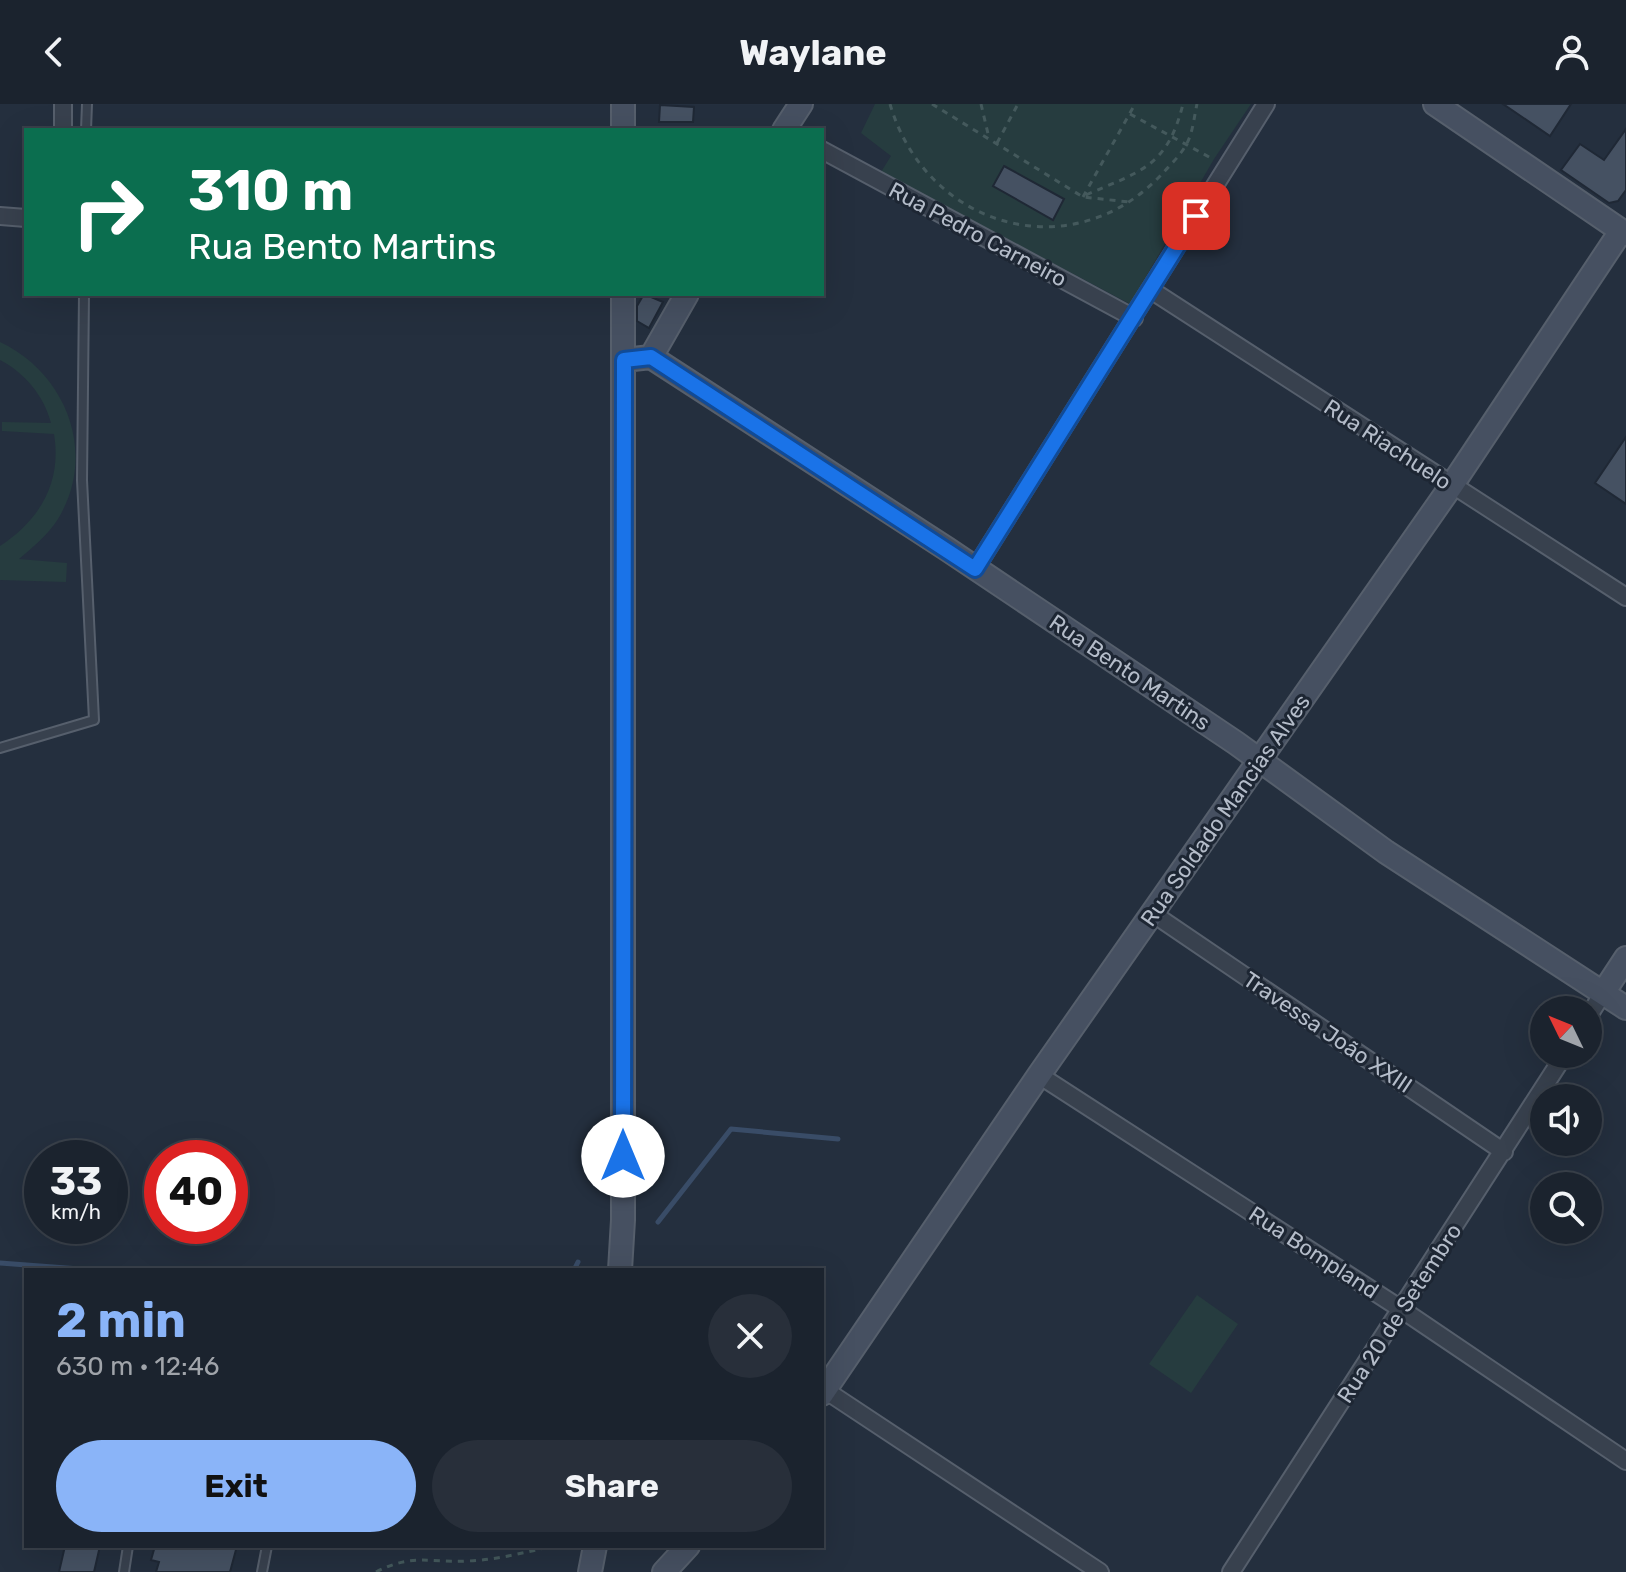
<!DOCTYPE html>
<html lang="en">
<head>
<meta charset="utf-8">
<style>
  :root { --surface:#1b232e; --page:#282f3a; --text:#f1f3f6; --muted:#a0a4aa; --line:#39404a; --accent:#8ab4f8 }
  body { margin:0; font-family:Rubik,sans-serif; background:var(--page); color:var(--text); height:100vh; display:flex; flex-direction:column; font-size:30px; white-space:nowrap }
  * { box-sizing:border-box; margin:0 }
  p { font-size:26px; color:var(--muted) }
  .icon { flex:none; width:44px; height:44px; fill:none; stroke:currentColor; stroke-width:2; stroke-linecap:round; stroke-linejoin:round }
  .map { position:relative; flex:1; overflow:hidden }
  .details { position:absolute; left:24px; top:1164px; width:800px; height:280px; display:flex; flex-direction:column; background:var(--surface); border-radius:0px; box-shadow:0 8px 32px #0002,0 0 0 2px var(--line) }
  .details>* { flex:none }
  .banner { position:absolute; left:24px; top:24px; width:800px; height:168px; border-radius:0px; box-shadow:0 8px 32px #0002,0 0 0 2px var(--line); background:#0b6e4f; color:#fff; overflow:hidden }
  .needle { width:52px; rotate:313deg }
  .tools { position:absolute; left:1530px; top:892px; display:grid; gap:16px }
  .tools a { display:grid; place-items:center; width:72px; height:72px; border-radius:50%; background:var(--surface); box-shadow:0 8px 32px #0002,0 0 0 2px var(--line); font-size:40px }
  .speed { position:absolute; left:24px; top:1036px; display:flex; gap:16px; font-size:40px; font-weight:700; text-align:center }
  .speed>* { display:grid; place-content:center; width:104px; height:104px; border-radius:50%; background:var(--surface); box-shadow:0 8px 32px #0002,0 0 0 2px var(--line); line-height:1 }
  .speed small { font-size:20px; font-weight:400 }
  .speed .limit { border:12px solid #d22; background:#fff; color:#111 }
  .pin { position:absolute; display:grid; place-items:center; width:68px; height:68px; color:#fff; margin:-34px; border-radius:16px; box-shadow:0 4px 12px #0006 }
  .me { position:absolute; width:88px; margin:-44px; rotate:0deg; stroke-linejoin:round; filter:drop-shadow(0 0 6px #0008) }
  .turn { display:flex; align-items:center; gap:28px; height:168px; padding:0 32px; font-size:36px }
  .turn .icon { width:104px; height:104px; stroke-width:2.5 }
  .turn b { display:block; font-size:56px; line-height:68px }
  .round { display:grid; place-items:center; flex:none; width:84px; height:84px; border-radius:42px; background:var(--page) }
  .summary { display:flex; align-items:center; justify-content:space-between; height:136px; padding:0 32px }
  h1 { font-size:48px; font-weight:700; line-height:60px; color:var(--accent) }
  .cta { display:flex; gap:16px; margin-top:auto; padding:16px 32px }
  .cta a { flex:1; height:92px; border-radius:48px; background:var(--accent); color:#111; font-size:32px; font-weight:700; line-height:92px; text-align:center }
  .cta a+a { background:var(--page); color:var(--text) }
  header { display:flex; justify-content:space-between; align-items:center; height:104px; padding:0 32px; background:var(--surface); font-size:36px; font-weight:700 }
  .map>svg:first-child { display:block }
</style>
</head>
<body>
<header><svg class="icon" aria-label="back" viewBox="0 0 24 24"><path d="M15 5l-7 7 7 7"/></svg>Waylane<svg class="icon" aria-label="person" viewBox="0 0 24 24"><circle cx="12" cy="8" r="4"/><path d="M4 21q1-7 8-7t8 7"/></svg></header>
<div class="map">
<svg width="1626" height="1468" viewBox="0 0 1626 1468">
  <rect width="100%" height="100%" fill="#242f3e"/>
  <path fill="#263c3f" d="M875,0H1251L1214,55L1130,200L881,68L891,52L861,29Z
    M0,238C66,269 98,349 58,415C48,431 33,443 19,455L67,459L66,478L0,476V442C40,416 62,378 54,330L2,327V318L51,319C44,292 25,269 0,256Z
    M1197,1191L1238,1220L1191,1289L1149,1260Z"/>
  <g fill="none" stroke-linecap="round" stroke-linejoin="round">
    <path stroke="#394c67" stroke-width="5" d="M658,1118L731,1025L838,1035
      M0,1159L93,1166
      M574,1166L578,1158"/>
  </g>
  <path fill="#455162" stroke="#1f2835" stroke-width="2" d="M1503,0H1571L1550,32Z
    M660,1L694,3L693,18H659Z
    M1626,25V86L1618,97L1609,99L1561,66L1580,40L1604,56Z
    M1004,62L1064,95L1053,116L993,82Z
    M644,190L663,198L649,224L637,217V202Z
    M1626,333V400L1595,379Z
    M65,1442H100L94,1468H59Z
    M155,1442H237L230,1468H156L159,1458L151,1456Z"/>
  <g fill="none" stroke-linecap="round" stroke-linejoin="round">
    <g stroke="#565f6c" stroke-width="12">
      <path id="lane" d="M86,26L87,0
        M0,644L94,616L82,376L84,190
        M124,1468L128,1442
        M262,1468L267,1442"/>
    </g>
    <g stroke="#565f6c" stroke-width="20">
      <path id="street" d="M63,0V26
        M822,46L1134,214
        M0,112L26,114
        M1151,186L1626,493
        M975,465L1266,0
        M1152,809L1504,1048
        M1588,913L1603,889
        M1039,971L1401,1205L1626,1357
        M825,1286L1100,1468
        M1231,1468L1565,950"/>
    </g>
    <g stroke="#565f6c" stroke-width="26">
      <path id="secondary" d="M623,0V26
        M1435,0L1626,130
        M784,26L801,0
        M651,253L687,190
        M624,256L651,253L947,445L1236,639L1386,748L1626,904
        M1603,889L1626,854
        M620,1166L623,1116V190
        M822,1290L1039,971L1452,381L1621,127
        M590,1468L595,1442
        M664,1468L688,1442"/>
    </g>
    <path stroke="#44595c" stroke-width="3" stroke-dasharray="6 6" stroke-linecap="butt" d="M890,0C926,124 1072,166 1162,70C1170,61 1180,52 1186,41C1193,29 1194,13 1197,0
      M932,0L1083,93L1129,98
      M981,0L989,34
      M1130,10L1211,54
      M997,39L1018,0
      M1086,91C1140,67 1167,64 1183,0
      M1083,93L1135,0
      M376,1468C413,1449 429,1459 467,1457C497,1456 526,1448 554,1442"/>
    <use href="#lane" stroke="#38414e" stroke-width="8"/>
    <use href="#street" stroke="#38414e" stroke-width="16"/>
    <use href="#secondary" stroke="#465061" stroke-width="22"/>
  </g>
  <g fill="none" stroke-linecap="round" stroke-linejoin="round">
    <g stroke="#114b97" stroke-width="20">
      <path id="route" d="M623,1052L624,256L651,253L975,465L1196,112"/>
    </g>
    <use href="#route" stroke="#1a73e8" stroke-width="14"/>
  </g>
  <g text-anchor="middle" stroke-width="6" stroke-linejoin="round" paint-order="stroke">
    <g font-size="22" fill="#b4bcc9" stroke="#1d2633">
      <text transform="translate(978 130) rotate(28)" y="8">Rua Pedro Carneiro</text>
      <text transform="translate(1388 340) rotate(33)" y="8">Rua Riachuelo</text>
      <text transform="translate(1130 568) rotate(34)" y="8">Rua Bento Martins</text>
      <text transform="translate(1225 706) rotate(-55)" y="8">Rua Soldado Mancias Alves</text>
      <text transform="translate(1328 928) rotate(34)" y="8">Travessa João XXIII</text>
      <text transform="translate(1314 1148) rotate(33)" y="8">Rua Bompland</text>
      <text transform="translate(1399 1209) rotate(-57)" y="8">Rua 20 de Setembro</text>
    </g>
  </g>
</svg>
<div class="tools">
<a><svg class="needle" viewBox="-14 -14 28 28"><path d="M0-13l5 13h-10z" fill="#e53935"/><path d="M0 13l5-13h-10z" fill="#a0a4aa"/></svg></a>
<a><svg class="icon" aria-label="sound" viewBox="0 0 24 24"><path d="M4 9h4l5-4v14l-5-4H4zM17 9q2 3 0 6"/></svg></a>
<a><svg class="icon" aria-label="search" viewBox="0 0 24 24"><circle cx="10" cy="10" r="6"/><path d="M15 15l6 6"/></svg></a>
</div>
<div class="speed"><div>33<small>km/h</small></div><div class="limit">40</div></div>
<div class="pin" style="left:1196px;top:112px;background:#d93025"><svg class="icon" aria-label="arrive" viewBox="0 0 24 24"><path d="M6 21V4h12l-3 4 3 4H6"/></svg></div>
<svg class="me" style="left:623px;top:1052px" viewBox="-20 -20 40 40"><circle r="19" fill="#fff"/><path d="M0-13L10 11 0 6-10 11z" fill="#1a73e8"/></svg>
<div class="banner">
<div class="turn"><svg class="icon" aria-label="right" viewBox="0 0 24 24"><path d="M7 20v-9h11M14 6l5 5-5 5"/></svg><div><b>310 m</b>Rua Bento Martins</div></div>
</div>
<section class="details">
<div class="summary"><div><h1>2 min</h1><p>630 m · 12:46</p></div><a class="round"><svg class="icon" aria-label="close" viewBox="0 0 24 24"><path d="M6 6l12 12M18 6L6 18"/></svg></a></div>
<div class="cta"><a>Exit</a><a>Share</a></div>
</section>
</div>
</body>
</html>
